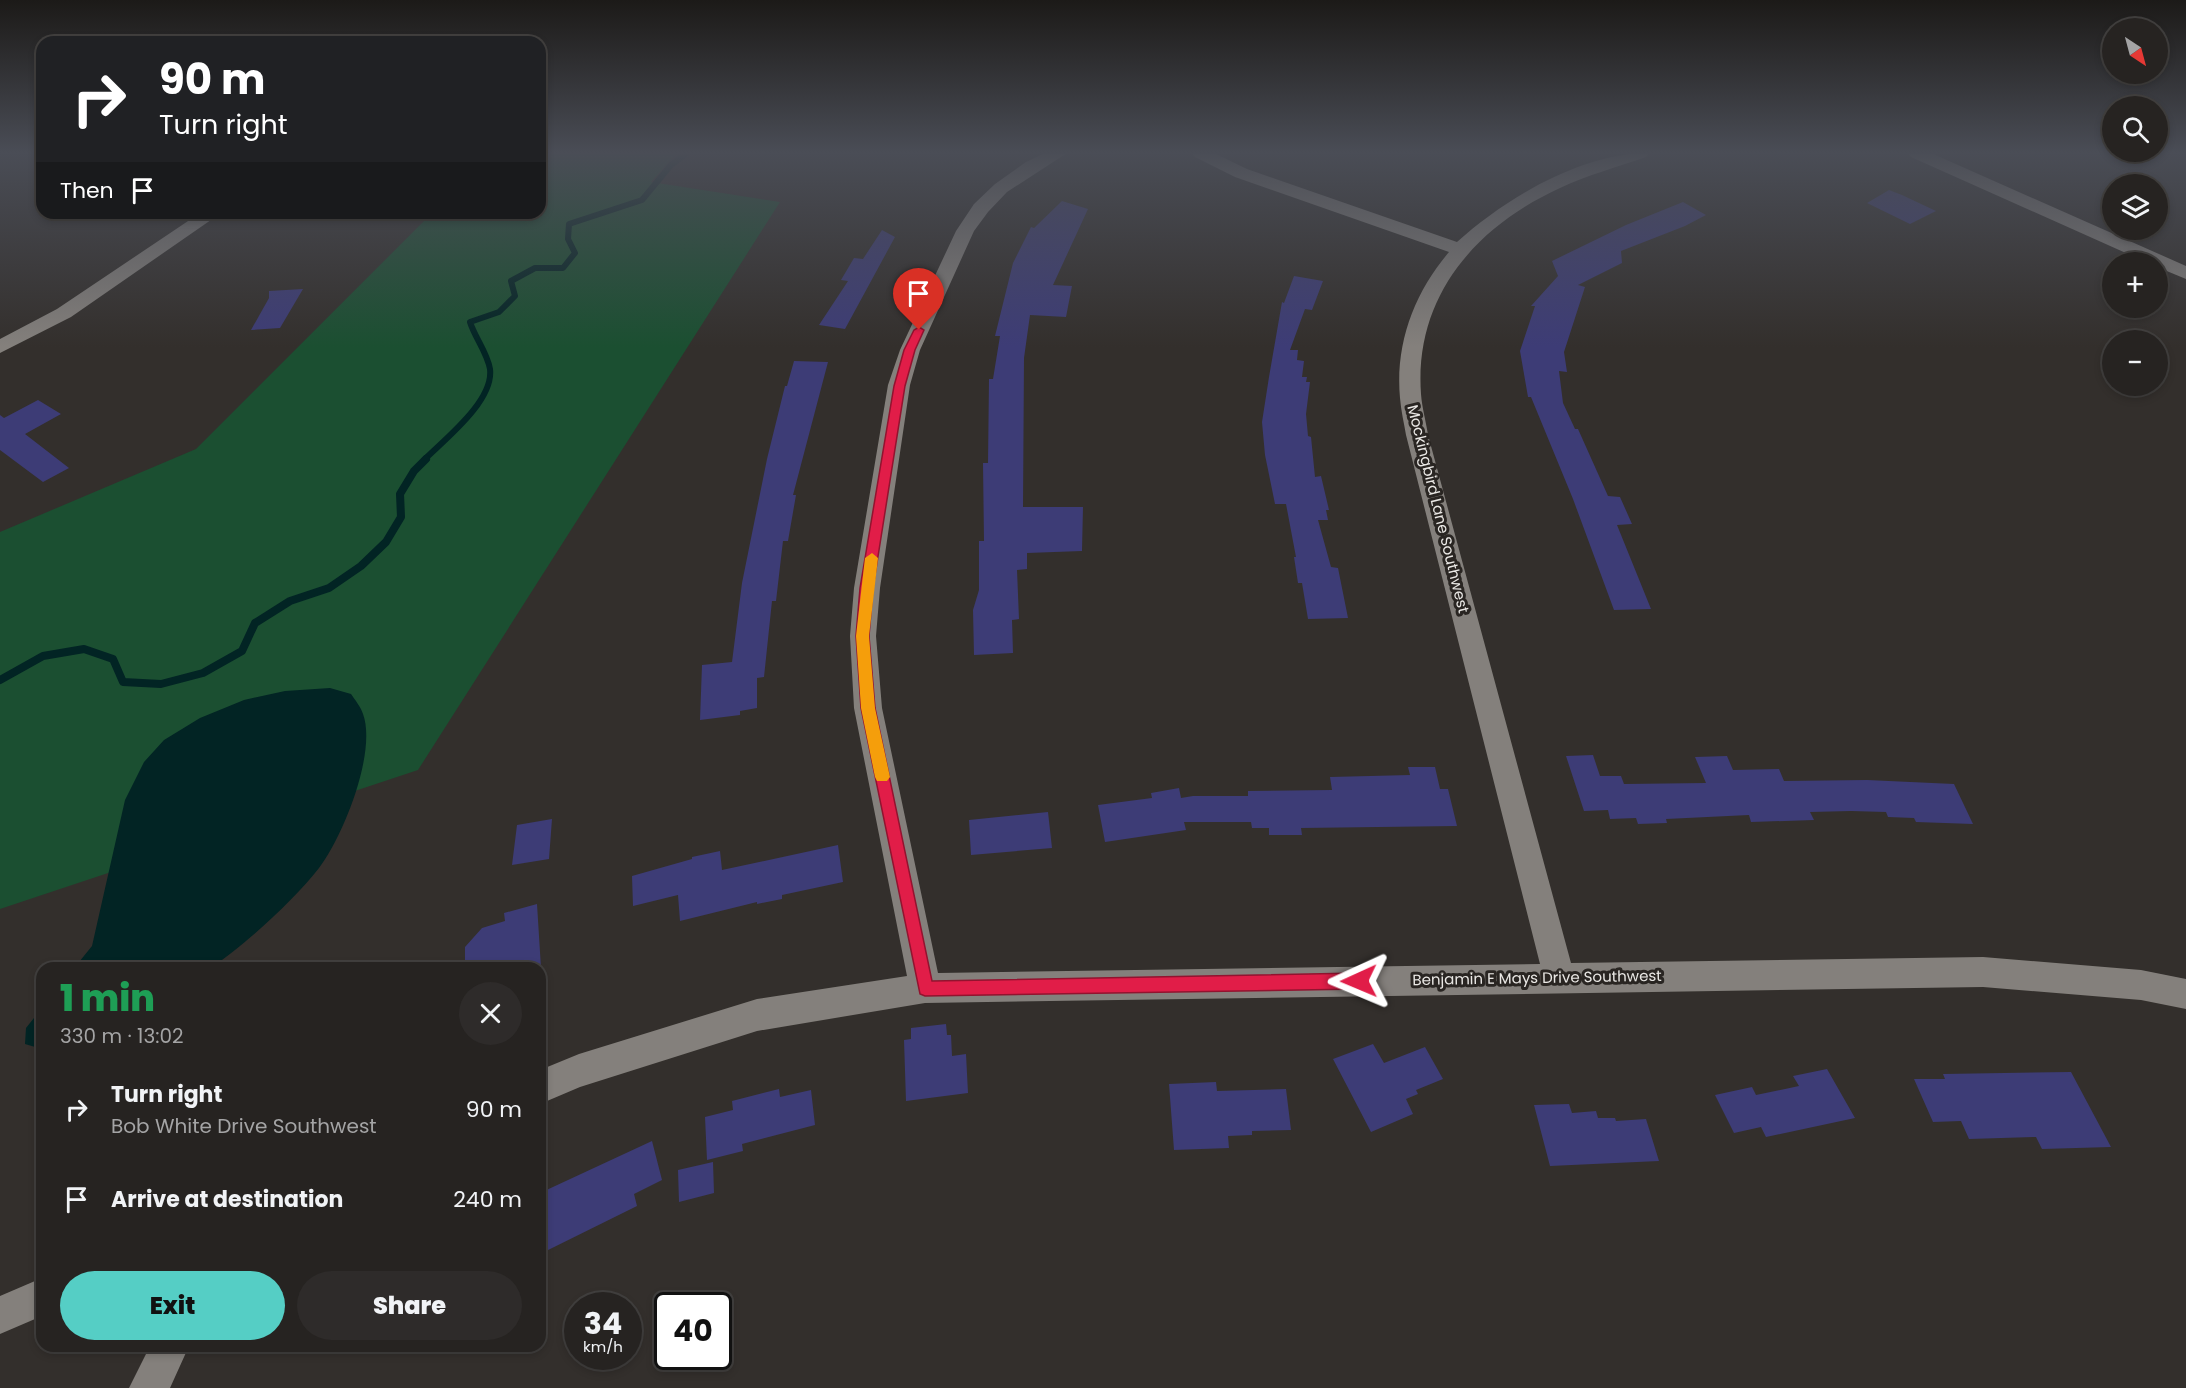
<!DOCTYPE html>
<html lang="en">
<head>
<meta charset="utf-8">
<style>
  :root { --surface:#262321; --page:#2e2b2a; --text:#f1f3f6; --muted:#a4a4a5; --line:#42403f; --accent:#55cec5 }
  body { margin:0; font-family:Poppins,sans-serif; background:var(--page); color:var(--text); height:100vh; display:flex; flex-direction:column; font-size:22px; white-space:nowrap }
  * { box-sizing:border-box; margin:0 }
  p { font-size:20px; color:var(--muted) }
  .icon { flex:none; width:33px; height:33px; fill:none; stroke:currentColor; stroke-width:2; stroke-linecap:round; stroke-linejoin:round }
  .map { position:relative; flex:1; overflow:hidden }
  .side { position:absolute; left:36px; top:962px; width:510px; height:390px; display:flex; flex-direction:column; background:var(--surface); border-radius:18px; box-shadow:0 3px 9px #0003,0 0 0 2px var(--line) }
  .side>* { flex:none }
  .hud { position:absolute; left:36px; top:36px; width:510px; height:183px; border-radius:18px; box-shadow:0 3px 9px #0003,0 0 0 2px var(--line); background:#202124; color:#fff; overflow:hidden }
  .needle { width:39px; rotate:144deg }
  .buttons { position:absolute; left:2102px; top:18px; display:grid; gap:12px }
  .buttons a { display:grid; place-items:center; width:66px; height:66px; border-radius:50%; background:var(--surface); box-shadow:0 3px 9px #0003,0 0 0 2px var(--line); font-size:30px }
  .speed { position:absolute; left:564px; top:1292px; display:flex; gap:12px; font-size:30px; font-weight:700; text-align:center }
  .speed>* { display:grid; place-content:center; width:78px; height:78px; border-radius:50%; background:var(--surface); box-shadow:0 3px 9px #0003,0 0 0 2px var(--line); line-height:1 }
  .speed small { font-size:15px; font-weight:400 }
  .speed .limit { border:3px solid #111; border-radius:9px; background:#fff; color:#111 }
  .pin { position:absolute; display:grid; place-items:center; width:51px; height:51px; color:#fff; margin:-62px -26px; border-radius:50% 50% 50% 0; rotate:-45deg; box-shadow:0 0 6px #0007 }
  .pin .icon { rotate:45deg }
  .me { position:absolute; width:66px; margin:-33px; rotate:269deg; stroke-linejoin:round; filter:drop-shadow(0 0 4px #0008) }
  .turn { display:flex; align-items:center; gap:21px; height:126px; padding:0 24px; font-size:27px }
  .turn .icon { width:78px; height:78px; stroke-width:2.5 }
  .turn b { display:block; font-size:42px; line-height:51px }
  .then { display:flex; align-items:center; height:57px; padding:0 24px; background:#0003; gap:12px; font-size:22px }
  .round { display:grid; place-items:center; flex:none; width:63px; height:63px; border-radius:32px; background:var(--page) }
  .head { display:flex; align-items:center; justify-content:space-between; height:102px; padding:0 24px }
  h1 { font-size:36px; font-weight:800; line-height:45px; color:#1e9e55 }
  .button { display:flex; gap:12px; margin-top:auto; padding:12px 24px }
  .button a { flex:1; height:69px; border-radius:36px; background:var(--accent); color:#111; font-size:24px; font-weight:800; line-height:69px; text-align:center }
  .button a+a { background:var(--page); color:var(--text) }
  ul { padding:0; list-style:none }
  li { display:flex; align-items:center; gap:18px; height:90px; padding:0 24px }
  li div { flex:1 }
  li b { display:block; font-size:22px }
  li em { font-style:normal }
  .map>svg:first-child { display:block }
</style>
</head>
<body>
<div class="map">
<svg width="2186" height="1388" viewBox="0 0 2186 1388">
  <rect width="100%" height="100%" fill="#332f2c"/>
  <path fill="#1b4f31" d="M540,153H677L651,182L780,202L418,770L0,909V532L196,449L432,213H540Z"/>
  <path fill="#022424" d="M330,688L351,694C355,700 361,707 363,714C377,752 343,837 319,868C295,899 244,946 212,967H75L92,946L125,800L144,762L164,740L200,718L244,700L285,691Z
    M42,1008V1049L25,1044L26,1028Z"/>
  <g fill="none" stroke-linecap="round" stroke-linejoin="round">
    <path stroke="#022424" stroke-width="6" d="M424,460C445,439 494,401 490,369C487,352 475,338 470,322L499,312L515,296L511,281L535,268H563L575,253L568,239L569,224L642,200L671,165L687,153"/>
    <path stroke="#022424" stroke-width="8" d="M0,680L43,656L84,649L113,659L123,682L161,684L203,673L242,651L255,623L290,601L329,588L361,566L386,542L401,517L400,494L414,471L426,459"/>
  </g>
  <path fill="#3d3c76" d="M1889,190L1902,195L1936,211L1910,224L1867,203Z
    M1062,201L1088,209L1053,285L1072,286L1066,317L1030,315L1024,358L1023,507H1083L1082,551L1027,553V569L1017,570L1019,619L1012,620L1013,653L974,655L973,610L979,590V541H984L983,463H988L989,379H993L1000,336H995L1013,263L1031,227L1034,228Z
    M1683,202L1706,215L1685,226L1621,251L1622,263L1578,285L1585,287L1564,352L1567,372L1559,371L1563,403L1575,429H1578L1608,496L1620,497L1632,524L1617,525L1651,609L1614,610L1573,499L1531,397H1528L1520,351L1535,306H1531L1558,276L1552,261L1626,225Z
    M882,230L895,237L845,329L819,325L848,281L841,280L854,258L863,259Z
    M1294,276L1323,281L1312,310L1305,309L1290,350H1298L1297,360L1304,361L1302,377H1307L1306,382H1310L1306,414L1308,436L1311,437L1315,477L1321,476L1329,510H1326L1328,520H1318L1331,567L1338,568L1348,618L1308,619L1302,583H1298L1294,557H1296L1286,504H1275L1265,455L1262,422L1269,377L1282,302L1284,303Z
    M303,289L280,328L251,330L269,298V291Z
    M794,361L828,362L793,495H796L788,541H783L776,601H772L764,677L757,678V708L740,711V715L700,720L702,665L732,662L742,583L767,459L785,386H787Z
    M38,400L61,414L25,434L69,468L43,482L0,450V415L4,418Z
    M1593,755L1600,776H1621L1624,784L1706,783L1695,757L1727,756L1733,770L1779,769L1784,781L1867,780L1954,784L1973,824L1916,822L1914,818L1888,817L1886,812L1851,811L1810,812L1814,820L1751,822L1749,815L1666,819L1667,823L1638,824L1636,818L1610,819L1608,810L1584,811L1566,756Z
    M1408,767H1435L1440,789H1448L1457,826L1301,828L1302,835H1269V828H1252L1251,822H1184L1186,830L1105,842L1098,805L1152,798L1151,793L1179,788L1181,798L1193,796H1248V791L1332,790L1330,777L1410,775Z
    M1048,812L1052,848L971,855L969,820Z
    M552,819L549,859L512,865L517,825Z
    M838,845L843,882L782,895V899L757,904V902L680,921L678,895L633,906L632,876L692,859V857L720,851L722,870Z
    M537,904L541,968H465V947L482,928L505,921L504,913Z
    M946,1024L947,1035H951L952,1056L966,1054L968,1093L906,1101L904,1040L911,1039V1028Z
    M1373,1044L1384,1063L1425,1047L1443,1079L1416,1090L1418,1094L1406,1099L1413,1114L1371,1132L1333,1059Z
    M1827,1069L1855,1118L1766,1137L1761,1127L1734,1133L1715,1095L1752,1087L1756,1095L1799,1086L1793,1076Z
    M2071,1072L2111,1147L2042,1149L2036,1137L1969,1139L1961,1121L1933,1122L1914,1079H1945L1943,1074Z
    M1216,1082L1217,1091L1286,1089L1291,1130L1252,1131V1135L1228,1136L1229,1148L1174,1150L1169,1084Z
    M779,1089L780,1097L811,1090L815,1125L742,1144L743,1151L707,1160L705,1117L733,1110L732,1101Z
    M1569,1104L1572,1113L1596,1111L1598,1118H1615L1616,1121L1646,1119L1659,1161L1550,1166L1534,1105Z
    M652,1141L662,1180L634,1194L637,1206L540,1254V1193Z
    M713,1162L714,1193L679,1202L678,1170Z"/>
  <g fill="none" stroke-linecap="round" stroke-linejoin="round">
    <path fill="#84807c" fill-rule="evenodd" d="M1045,153H1067L1007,192L988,212L974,231L920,350L910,385L880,588L876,636L882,708L938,973L1540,964L1406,435C1404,423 1401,411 1400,398C1395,344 1414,293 1449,252L1235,177L1195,157L1192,153H1214L1247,169L1457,242C1506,198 1581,153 1649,153L1646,157C1617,167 1588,175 1560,188C1475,227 1414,297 1421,394C1422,408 1426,421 1428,435L1571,963L1983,957L2141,970L2186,979V1009L2141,1000L1983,987L925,1003L757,1031L580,1087L540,1104V1070L579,1054L757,999L907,976L854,708L850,636L854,588L888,385L900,350L956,231L974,204L995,184L1026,162Z
      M1908,153H1931L2186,266V279L2157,267V262H2146L1911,157Z
      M200,213H221L71,317L0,353V339L57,309Z
      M42,1278V1316L0,1334V1296Z
      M150,1346H189L170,1388H129Z"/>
  </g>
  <linearGradient id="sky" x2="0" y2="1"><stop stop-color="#1c1a18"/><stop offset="0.44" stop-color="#4a4d56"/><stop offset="1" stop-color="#4a4d56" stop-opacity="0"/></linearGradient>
  <rect width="2186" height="347" fill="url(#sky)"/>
  <path fill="#e11d48" stroke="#92132f" stroke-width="1.5" d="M919,327L924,330L915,350L905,386L873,588L869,636L875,708L932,981L1359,973L1364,976L1367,981L1364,986L1359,989L925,996L920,994L861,708L856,636L860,588L894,386L904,350L914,330Z"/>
  <path fill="#f59e0b" d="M872,553L878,558L869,636L875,708L890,777L887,781H877L875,777L861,708L856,636L865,558Z"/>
  <g text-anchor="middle" stroke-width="6" stroke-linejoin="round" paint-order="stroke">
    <g font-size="15" fill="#eae8e5" stroke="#292522">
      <text transform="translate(1438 509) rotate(76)" y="5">Mockingbird Lane Southwest</text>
      <text transform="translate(1537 978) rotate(-1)" y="5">Benjamin E Mays Drive Southwest</text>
    </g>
  </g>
</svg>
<div class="buttons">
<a><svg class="needle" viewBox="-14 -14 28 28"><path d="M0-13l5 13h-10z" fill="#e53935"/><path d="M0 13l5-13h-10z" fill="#a4a4a5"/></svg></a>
<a><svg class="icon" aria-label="search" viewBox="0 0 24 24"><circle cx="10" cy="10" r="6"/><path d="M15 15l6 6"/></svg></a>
<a><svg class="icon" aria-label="layers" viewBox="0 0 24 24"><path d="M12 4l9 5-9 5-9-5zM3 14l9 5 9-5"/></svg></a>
<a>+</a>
<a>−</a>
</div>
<div class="speed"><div>34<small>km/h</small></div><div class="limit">40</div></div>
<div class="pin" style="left:919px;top:330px;background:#d93025"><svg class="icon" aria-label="arrive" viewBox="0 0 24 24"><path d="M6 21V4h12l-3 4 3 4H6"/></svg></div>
<svg class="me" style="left:1359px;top:981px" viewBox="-20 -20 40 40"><path d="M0-17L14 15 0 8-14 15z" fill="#e11d48" stroke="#fff" stroke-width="4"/></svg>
<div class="hud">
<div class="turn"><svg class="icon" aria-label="right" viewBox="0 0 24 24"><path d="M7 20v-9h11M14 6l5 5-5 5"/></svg><div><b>90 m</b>Turn right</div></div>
<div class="then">Then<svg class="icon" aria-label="arrive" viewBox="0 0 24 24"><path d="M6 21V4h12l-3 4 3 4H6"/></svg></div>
</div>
<section class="side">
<div class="head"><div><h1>1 min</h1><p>330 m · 13:02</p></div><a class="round"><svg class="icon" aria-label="close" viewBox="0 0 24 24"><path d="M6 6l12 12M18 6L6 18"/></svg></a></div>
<ul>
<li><svg class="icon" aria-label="right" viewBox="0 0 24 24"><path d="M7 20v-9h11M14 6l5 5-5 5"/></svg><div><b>Turn right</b><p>Bob White Drive Southwest</p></div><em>90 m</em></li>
<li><svg class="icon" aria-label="arrive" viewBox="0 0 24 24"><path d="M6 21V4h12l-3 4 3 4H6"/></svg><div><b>Arrive at destination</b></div><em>240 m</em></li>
</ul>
<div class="button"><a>Exit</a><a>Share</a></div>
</section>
</div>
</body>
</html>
